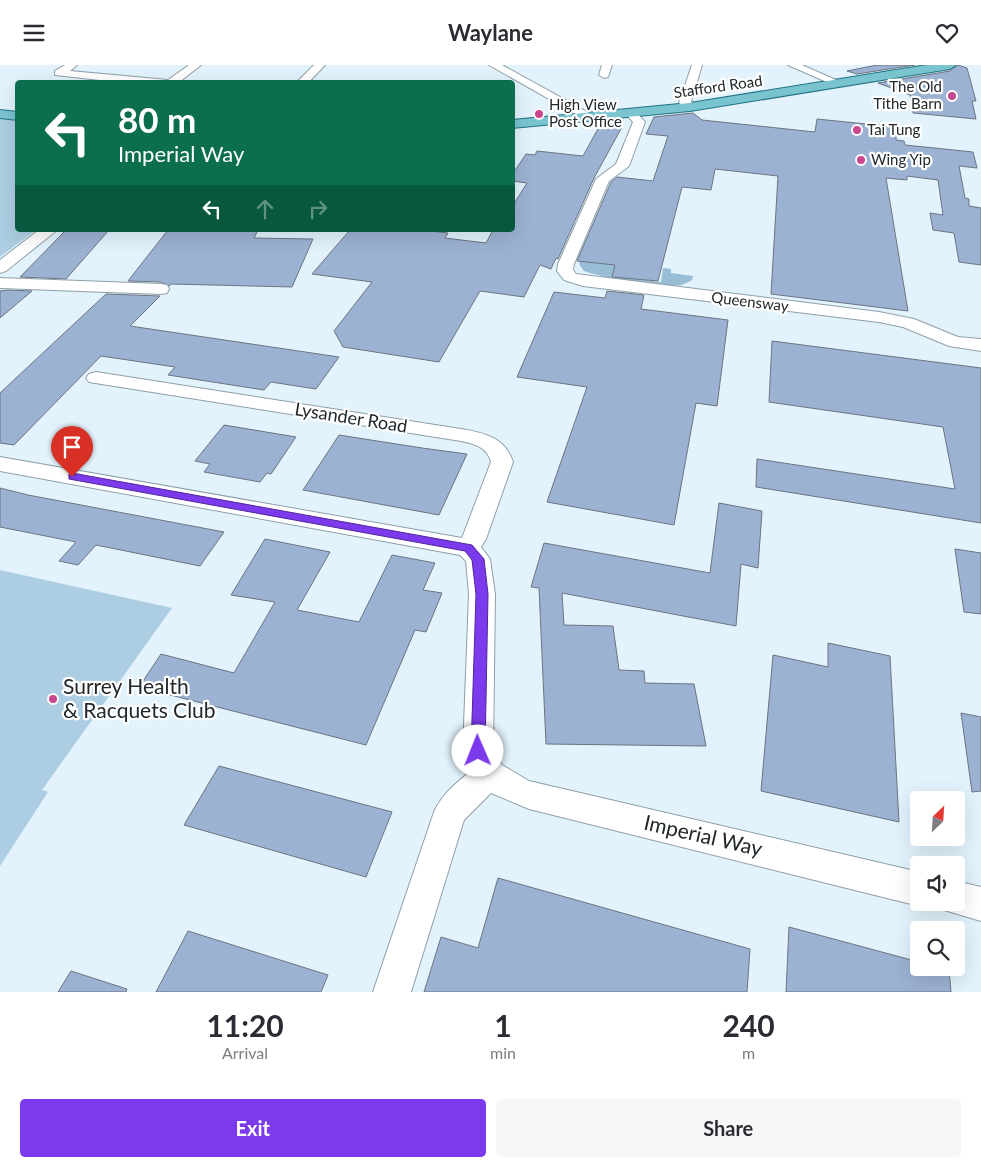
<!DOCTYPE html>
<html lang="en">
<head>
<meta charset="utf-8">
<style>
  :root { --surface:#fff; --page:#f7f7f7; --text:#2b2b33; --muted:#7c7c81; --accent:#7c3aed }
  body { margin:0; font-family:Lato,sans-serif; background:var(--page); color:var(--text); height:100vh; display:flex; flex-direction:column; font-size:19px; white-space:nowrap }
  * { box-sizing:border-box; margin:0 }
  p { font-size:16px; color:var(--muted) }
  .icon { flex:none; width:28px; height:28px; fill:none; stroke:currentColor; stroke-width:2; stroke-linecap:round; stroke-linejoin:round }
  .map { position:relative; height:927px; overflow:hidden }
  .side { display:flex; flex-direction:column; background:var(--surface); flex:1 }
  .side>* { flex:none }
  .banner { position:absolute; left:15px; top:15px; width:500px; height:152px; border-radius:5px; box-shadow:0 5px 20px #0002; background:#0b6e4f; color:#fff; overflow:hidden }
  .needle { width:32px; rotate:25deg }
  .fabs { position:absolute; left:910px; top:726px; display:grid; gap:10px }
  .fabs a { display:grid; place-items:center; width:55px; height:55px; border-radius:5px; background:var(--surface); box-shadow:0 5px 20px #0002; font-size:25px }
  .pin { position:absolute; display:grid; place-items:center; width:42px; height:42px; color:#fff; margin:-51px -21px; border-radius:50% 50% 50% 0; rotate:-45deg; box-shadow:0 0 5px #0007 }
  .pin .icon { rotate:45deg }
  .me { position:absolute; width:55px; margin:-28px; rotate:359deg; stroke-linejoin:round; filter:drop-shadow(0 0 4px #0008) }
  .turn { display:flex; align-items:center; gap:18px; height:105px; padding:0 20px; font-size:22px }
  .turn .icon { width:65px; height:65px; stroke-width:2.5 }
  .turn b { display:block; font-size:35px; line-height:42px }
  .lanes { display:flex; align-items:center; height:48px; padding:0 20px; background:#0003; justify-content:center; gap:25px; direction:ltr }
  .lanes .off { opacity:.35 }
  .eta { display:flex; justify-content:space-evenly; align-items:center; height:85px; text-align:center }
  .eta b { font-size:30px; font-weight:700; line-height:35px }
  .primary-button { display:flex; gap:10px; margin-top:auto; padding:10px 20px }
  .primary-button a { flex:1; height:58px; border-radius:5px; background:var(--accent); color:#fff; font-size:20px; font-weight:700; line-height:58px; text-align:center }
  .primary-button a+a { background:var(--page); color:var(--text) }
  header { display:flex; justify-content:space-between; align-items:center; height:65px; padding:0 20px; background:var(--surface); font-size:22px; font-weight:700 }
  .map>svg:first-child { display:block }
</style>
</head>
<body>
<header><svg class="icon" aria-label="menu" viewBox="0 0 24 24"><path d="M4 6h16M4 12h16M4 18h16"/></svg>Waylane<svg class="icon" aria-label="heart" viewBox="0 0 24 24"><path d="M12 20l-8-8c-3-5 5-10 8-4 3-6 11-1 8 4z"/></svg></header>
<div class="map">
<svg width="981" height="927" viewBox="0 0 981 927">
  <rect width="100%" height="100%" fill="#e2f3fd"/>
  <path fill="#adcee2" d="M0,53L17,55L18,165H36L0,192Z
    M0,505L172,543L42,725L48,727L0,801Z"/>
  <path fill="#98bed5" d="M603,139L584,196L615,200L612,211L661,217L663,203L671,204V208L693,211L692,215C688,217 685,219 681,220C661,223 603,213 584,206L579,199Z"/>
  <path fill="#9cb2d2" stroke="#6c7481" d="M877,0H915L857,9L847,6Z
    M958,0L967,3L976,36H972L976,54L913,48L910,30L878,18L950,6Z
    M693,48L702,55L815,67L817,54L896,62V75L904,76L905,80L973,87L977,103L959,101L965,133L969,134V141L981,143V200L959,197L954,168L933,165L930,148L943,150L938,115L907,111V115L886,113L908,246L771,229L778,111L715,104L711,125L682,122L658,216L612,212L615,200L577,196L611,117L617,112L653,116L668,71L646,69L654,52Z
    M600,60L622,62L594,113L558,194L556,193L551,204L540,200L524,232L480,226L439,297L343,282L334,266L372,217L312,209L350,165H421L448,168L445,173L486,178L493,165H512V142L527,118L512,116V110L526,89L535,90L537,86L583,91Z
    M76,165H109L66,214L20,212L65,166Z
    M168,165H258L254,173L313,174L292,222L171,219L169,221L161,217L128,216Z
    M7,225L32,226L0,253V226Z
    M607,226L644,230L641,244L728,255L717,341L696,338L674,460L547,437L587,322L517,312L554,227L605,233Z
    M106,229L160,231L130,261L339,292L316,324L271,317L264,325L168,310L175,302L101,291L14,380L0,378V328Z
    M772,276L981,303V458L756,422L757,394L955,424L943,362L769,337Z
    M224,360L296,372L271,409L267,408L260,417L204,407L210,399L195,396Z
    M339,370L422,383L467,389L439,450L303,425Z
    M0,423L28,430L224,467L200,501L96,480L78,500L59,496L76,477L0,462Z
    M719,438L762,446L758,503L741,499L736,561L562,528L564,560L613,561L619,605L644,606L645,618L694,619L706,681L546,679L539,523L531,522L544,478L710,508Z
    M265,474L330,487L297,545L359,557L392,490L435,498L423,525L442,528L426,567L415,565L366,680L139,622L161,589L234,608L275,537L231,530Z
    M955,484L981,488V549L964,547Z
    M828,578L890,591L899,757L761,726L773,590L828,602Z
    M961,648L981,652V726L972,727Z
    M219,701L392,747L366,812L184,760Z
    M498,813L750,884L747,927H424L441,872L478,883Z
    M789,862L919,897V902H939L949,905L951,927H786Z
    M188,866L328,910L321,927H156Z
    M71,906L127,924L126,927H58Z"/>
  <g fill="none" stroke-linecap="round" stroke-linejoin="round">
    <g stroke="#8f9fa8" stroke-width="2">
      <path id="minor" d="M65,0H77L70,6L168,15L189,0H201L178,18H127L55,10V6Z
        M314,0H325L308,18H296Z
        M489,0H502L598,53L592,57L588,56Z
        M602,0H612L608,12L604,13L599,10Z
        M692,0H702L691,37L696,42L690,45L679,38Z
        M788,0H802L845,19L844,21H836Z
        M632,45L636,47L645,57L629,101L609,116L574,199L573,205L576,209L879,247L914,254L958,272L981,274V286L949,281L903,262L879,257L583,221L564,215L557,206L558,199L596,114L616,99L633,57L626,49Z
        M39,165H57L6,206L0,208V195Z
        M0,213L161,219L167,220L169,224L167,228L161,229L0,223Z
        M96,307L461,364C484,368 505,372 513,397L486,474L481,482L490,494L495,529L493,686L502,700L529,716L919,807V838H927L919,841L529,744L491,728L464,755L411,927H373L434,747C442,729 456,718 471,706L463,686L469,529L466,496L460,490L0,406V392L462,473L491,397C487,382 475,379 461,376L89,317L86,313L89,309Z
        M956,816L981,822V856L944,845L941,838H956Z"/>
    </g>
    <g stroke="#227381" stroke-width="2">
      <path id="major" d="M927,0H956L950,4L690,46L512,63V55L690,38Z
        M0,45L18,47V55L0,53Z"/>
    </g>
    <use href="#minor" fill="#fff" fill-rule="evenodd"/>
    <use href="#major" fill="#7ac4d0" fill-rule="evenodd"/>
  </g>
  <path fill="#7c3aed" stroke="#51269a" d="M72,408L472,480L484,494L488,529L485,686L483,691L478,693L473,691L471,686L476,529L472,495L465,486L69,414V409Z"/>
  <g fill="#ca478d" stroke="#fff" stroke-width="2">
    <circle cx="952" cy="31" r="5"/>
    <circle cx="539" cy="49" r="5"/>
    <circle cx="857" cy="65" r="5"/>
    <circle cx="861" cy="95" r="5"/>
    <circle cx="53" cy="634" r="5"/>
  </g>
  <g text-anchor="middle" stroke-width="4.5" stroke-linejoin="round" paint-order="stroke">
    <g font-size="15" fill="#21272b" stroke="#fff">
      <text transform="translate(718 22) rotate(-8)" y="5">Stafford Road</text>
      <text transform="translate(750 237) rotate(7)" y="5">Queensway</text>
    </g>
    <g font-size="15" fill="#21272b" stroke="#fff" text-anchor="start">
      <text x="942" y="27" text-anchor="end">The Old<tspan x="942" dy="17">Tithe Barn</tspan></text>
      <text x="549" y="45">High View<tspan x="549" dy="17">Post Office</tspan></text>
      <text x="867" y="70">Tai Tung</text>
      <text x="871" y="100">Wing Yip</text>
    </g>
    <g font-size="18" fill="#21272b" stroke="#fff">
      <text transform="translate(351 353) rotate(9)" y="6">Lysander Road</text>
    </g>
    <g font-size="21" fill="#21272b" stroke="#fff" text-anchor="start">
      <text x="63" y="629">Surrey Health<tspan x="63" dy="24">&amp; Racquets Club</tspan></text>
    </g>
    <g font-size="21" fill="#21272b" stroke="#fff">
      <text transform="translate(703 771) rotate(13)" y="7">Imperial Way</text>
    </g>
  </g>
</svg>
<div class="fabs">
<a><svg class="needle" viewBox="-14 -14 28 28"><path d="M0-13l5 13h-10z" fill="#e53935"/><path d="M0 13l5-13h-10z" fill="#7c7c81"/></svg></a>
<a><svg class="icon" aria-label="sound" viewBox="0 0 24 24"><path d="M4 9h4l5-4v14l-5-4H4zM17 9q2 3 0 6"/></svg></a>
<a><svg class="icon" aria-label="search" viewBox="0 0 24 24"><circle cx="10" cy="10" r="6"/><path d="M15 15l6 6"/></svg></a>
</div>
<div class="pin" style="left:72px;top:412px;background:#d93025"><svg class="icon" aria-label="arrive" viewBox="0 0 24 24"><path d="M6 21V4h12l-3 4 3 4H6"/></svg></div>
<svg class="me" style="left:478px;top:686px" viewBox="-20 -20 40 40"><circle r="19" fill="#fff"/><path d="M0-13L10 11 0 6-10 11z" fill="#7c3aed"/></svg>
<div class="banner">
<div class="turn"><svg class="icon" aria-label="left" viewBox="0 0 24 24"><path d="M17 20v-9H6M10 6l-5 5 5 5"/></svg><div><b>80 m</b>Imperial Way</div></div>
<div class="lanes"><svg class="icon" aria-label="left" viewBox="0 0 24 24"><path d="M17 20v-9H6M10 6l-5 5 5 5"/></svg><svg class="icon off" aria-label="ahead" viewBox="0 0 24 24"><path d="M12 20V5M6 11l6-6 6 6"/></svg><svg class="icon off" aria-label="right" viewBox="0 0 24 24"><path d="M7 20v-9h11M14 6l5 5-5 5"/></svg></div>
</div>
</div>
<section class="side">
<div class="eta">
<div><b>11:20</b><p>Arrival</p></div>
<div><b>1</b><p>min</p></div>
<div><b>240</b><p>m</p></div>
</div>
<div class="primary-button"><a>Exit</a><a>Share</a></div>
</section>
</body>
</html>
